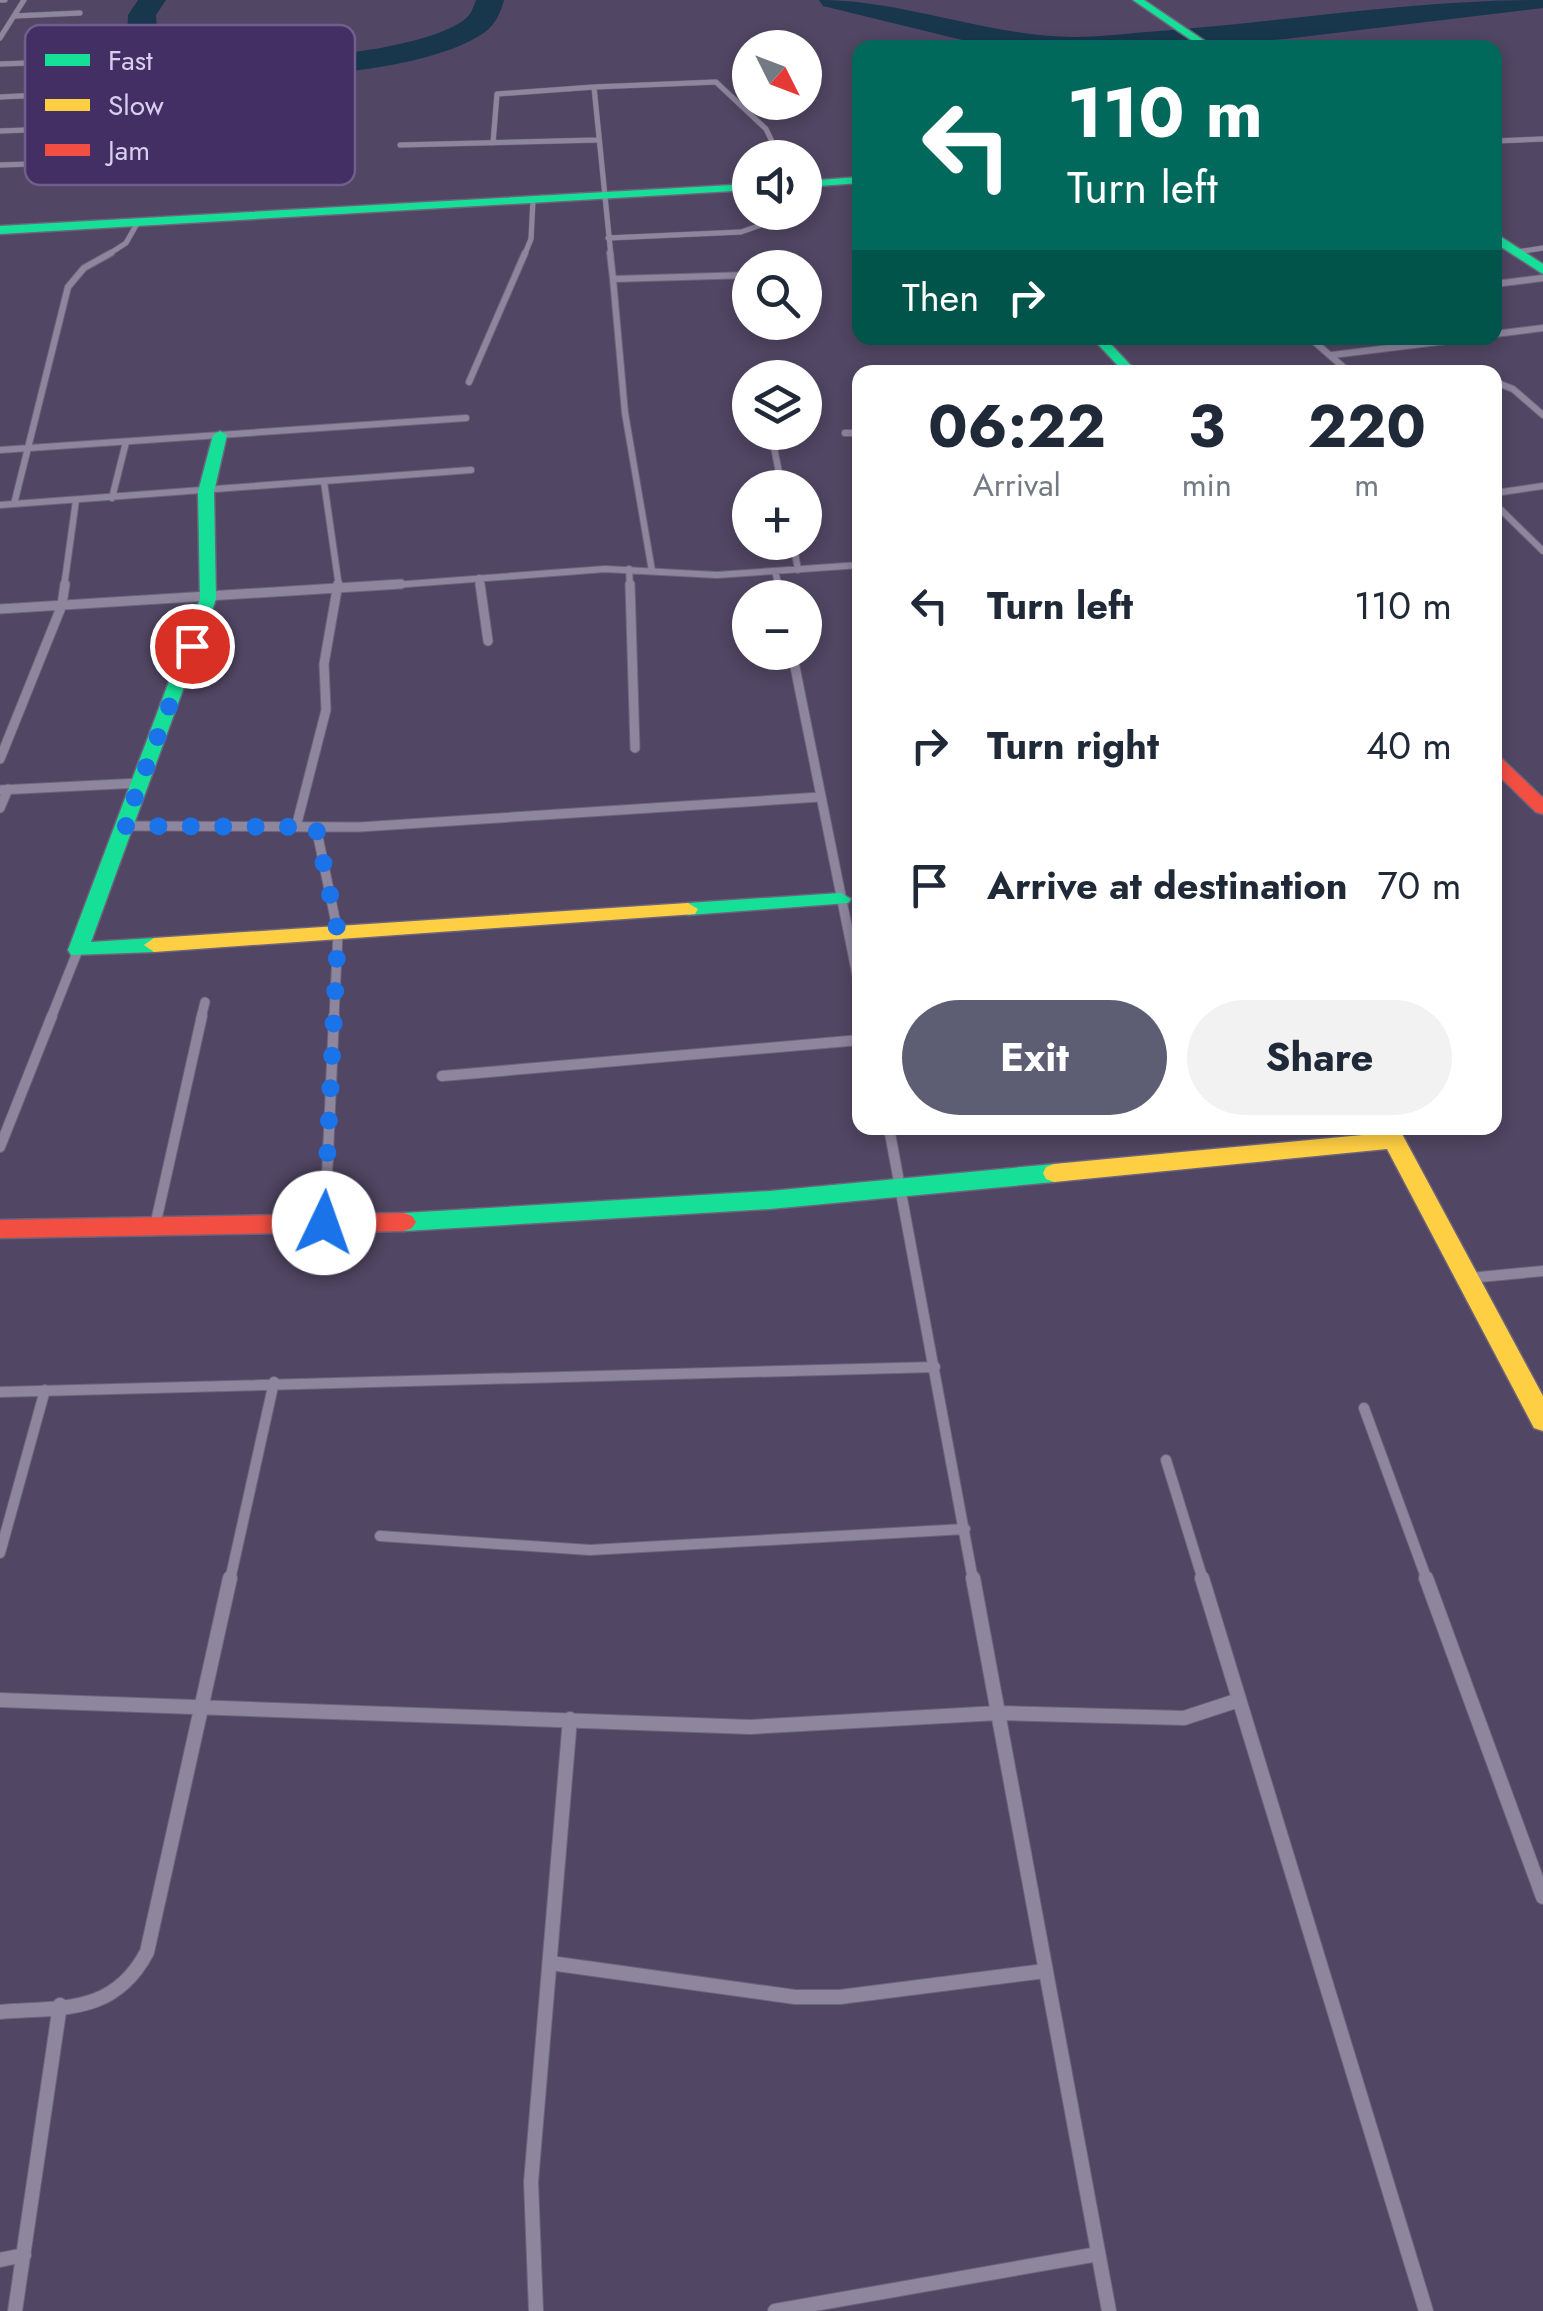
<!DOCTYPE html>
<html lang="en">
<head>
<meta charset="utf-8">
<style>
  :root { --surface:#fff; --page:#f2f2f3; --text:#1f2937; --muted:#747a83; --accent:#5d5e73 }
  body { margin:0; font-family:Jost,sans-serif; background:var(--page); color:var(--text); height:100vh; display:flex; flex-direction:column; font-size:38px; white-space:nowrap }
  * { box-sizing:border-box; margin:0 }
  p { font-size:32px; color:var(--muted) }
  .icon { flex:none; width:55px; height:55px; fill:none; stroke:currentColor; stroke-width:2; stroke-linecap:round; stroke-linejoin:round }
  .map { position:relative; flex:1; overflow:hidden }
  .drawer { position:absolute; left:852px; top:365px; width:650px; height:770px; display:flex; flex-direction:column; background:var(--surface); border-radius:20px; box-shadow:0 5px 15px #0003 }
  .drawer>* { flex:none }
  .banner { position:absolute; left:852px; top:40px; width:650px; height:305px; border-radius:20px; box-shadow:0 5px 15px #0003; background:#00695c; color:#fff; overflow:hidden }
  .needle { width:65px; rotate:132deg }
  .fabs { position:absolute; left:732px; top:30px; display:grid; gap:20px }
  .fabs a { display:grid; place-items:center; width:90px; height:90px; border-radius:50%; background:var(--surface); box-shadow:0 5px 15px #0003; font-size:50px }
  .pin { position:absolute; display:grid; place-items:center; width:85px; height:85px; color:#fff; margin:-42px; border:5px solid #fff; border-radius:50%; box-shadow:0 2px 10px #0007 }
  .me { position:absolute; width:110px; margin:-55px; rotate:3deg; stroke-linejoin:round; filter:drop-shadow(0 0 8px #0008) }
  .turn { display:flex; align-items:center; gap:35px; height:210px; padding:0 50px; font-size:45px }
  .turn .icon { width:130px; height:130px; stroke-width:2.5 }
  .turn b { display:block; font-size:70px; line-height:85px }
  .then { display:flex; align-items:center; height:95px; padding:0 50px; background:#0003; gap:20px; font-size:38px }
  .eta { display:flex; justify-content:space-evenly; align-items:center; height:170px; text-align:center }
  .eta b { font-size:60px; font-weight:700; line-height:70px }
  .action { display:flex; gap:20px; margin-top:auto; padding:20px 50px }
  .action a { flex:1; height:115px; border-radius:60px; background:var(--accent); color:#fff; font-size:40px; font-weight:700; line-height:115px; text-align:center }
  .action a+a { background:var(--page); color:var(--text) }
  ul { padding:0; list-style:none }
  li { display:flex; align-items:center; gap:30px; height:140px; padding:0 50px }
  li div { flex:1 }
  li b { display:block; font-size:38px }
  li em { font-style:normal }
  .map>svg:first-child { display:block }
</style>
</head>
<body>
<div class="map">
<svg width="1543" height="2311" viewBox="0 0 1543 2311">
  <rect width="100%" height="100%" fill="#514663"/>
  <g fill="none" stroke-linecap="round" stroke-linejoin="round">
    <path fill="#18374d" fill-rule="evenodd" d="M138,0H166L156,15L157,33C165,40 172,48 182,51C239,69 416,55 464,20C471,15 473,8 476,0H504C501,12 495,25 485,32C425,76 232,88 162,65C149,60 135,48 127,36L128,15Z
      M819,0C905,0 986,36 1073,37C1106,37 1139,32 1172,30C1296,20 1419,0 1543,0V8L1285,39L1173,48H995L823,6Z"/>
    <g stroke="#6d637c" stroke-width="6">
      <path id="street-far4" d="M0,0H5
        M14,16L80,13
        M0,38L24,0
        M0,64L57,62
        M0,97L104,92
        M238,122L249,91
        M140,126L158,92
        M0,131L288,120
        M1495,141L1543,139
        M493,143L497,94L594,87
        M400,145L597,140
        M0,165L63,163
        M608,238L741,232L761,225L758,212
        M1517,252L1543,248
        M106,256L126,243L138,222
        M524,256L531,239L533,200
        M611,256L594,87L716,82L766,129L780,158"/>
    </g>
    <g stroke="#6d637c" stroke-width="8">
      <path id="street-far3" d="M610,253L613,279L750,275
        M613,279L625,413L652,571
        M1495,284L1543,278
        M1495,334L1543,328
        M1310,338L1349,372
        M1332,355L1471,338
        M469,382L525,253
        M1495,382L1513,389L1543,415
        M771,432L782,488
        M845,433H860
        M0,450L466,418
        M324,482L339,587
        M1495,493L1543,486
        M112,498L126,442
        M14,504L68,287L84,268L111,253
        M1495,504L1543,551
        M0,505L471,470
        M793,542L798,570
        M629,569L630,587
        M775,571L779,587
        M479,578L480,587
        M64,587L76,500
        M368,587L605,569L717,575L860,565"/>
    </g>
    <g stroke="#6d637c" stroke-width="11">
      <path id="street-far2" d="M480,584L488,641
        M630,584L635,748
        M778,584L781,598
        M0,609L401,584
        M792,652L860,990
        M0,759L62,605L65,584
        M0,790L139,783
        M0,808L8,789
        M124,826L360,827L820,797
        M51,1018L78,950
        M201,1018L205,1002
        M334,1018L338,933L316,827H296L326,710L324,664L338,584"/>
    </g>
    <g stroke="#6d637c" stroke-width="12">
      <path id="street-far1" d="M442,1076L860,1040
        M889,1128L973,1580
        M0,1147L52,1016
        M325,1223L334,1016
        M155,1226L202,1016
        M1469,1278L1543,1271
        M0,1392L935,1367
        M1364,1408L1427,1580
        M1166,1460L1203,1580
        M380,1536L590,1550L965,1529
        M0,1553L45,1390
        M230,1580L274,1382"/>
    </g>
    <g stroke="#6d637c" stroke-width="16">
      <path id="street" d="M973,1578L1109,2311
        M1202,1578L1426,2311
        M1426,1578L1543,1897
        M0,1700L750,1727L998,1713L1184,1718L1239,1700
        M550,1963L795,1997H840L1045,1971
        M0,2012C62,2007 114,2015 147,1952L230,1578
        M0,2260L24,2255
        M15,2311L60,2005
        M536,2311L531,2182L570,1719
        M775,2311L1098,2254"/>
    </g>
    <g stroke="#6d637c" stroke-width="3">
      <path id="fast" d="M1133,0H1144L1215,48H1203Z
        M860,177V183L805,187V181Z
        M750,184V190L0,234V226Z
        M1495,233L1543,264V274L1495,243Z
        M1092,338H1105L1137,372H1124Z
        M220,431L227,435L214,492L216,599L91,942L154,938L164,945L154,952L71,955L68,950L200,599L198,492L213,435Z
        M841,893L851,899L848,903L688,915L678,909L688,903Z
        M1054,1164L1062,1167L1065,1173L1062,1179L1054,1182L770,1209L404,1231L396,1228L392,1222L396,1216L404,1213L770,1191Z"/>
    </g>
    <g stroke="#6d637c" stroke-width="3">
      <path id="slow" d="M688,903L698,909L695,914L154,952L144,945L154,938Z
        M1394,1132L1402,1134L1543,1396V1431L1534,1428L1387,1149L1054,1182L1046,1179L1043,1173L1046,1167L1054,1164Z"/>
    </g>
    <g stroke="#6d637c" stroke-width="3">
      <path id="jam" d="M1495,757L1501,758L1543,798V814L1536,812L1495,772Z
        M404,1213L412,1216L416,1222L412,1228L404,1231L0,1238V1220Z"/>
    </g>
    <use href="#street-far4" stroke="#8e869d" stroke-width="5"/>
    <use href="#street-far3" stroke="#8e869d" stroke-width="6"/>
    <use href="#street-far2" stroke="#8e869d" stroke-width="9"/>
    <use href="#street-far1" stroke="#8e869d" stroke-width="10"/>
    <use href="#street" stroke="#8e869d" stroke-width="14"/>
    <use href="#fast" fill="#16e098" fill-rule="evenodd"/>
    <use href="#slow" fill="#ffcf43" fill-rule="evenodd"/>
    <use href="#jam" fill="#f24e42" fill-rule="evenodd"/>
  </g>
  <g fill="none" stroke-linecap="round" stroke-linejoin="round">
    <path stroke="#1a73e8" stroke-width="18" stroke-dasharray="0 32.4" d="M192,646L124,826L316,827L338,933L324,1223"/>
  </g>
  <rect x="25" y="25" width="330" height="160" rx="15" fill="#442f64" stroke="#705f8d" stroke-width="2.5"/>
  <rect x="45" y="54" width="45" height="12" fill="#16e098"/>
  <rect x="45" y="99" width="45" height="12" fill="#ffcf43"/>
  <rect x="45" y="144" width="45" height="12" fill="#f24e42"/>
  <g font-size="28" fill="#d8ceee">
    <text x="108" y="70">Fast</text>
    <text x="108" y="115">Slow</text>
    <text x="108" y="160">Jam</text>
  </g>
</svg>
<div class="fabs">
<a><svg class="needle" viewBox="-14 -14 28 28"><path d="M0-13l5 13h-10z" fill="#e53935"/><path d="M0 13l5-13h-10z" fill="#747a83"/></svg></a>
<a><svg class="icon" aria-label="sound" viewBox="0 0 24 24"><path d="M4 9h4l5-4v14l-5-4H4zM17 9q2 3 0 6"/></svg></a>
<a><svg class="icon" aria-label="search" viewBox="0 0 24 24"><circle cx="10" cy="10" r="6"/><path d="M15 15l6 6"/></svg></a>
<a><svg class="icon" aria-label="layers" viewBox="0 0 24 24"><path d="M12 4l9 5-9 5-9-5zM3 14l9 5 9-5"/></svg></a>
<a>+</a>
<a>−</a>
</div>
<div class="pin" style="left:192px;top:646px;background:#d93025"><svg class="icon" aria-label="arrive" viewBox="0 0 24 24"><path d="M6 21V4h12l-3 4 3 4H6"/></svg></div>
<svg class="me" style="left:324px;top:1223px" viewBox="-20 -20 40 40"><circle r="19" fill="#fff"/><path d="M0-13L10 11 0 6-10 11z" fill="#1a73e8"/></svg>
<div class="banner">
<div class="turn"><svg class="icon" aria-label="left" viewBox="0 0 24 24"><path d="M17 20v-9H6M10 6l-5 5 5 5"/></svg><div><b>110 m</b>Turn left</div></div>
<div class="then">Then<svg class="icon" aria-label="right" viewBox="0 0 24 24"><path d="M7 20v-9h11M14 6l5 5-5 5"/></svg></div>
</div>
<section class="drawer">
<div class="eta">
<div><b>06:22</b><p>Arrival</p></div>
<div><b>3</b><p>min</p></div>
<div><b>220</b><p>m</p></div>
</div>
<ul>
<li><svg class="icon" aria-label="left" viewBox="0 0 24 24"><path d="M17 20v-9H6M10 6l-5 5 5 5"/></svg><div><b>Turn left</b></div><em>110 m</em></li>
<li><svg class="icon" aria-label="right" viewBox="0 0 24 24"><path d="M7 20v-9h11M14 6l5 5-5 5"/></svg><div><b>Turn right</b></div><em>40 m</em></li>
<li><svg class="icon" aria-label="arrive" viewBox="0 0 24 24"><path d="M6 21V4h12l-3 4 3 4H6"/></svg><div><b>Arrive at destination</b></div><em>70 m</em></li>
</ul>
<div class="action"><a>Exit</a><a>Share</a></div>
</section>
</div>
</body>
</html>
